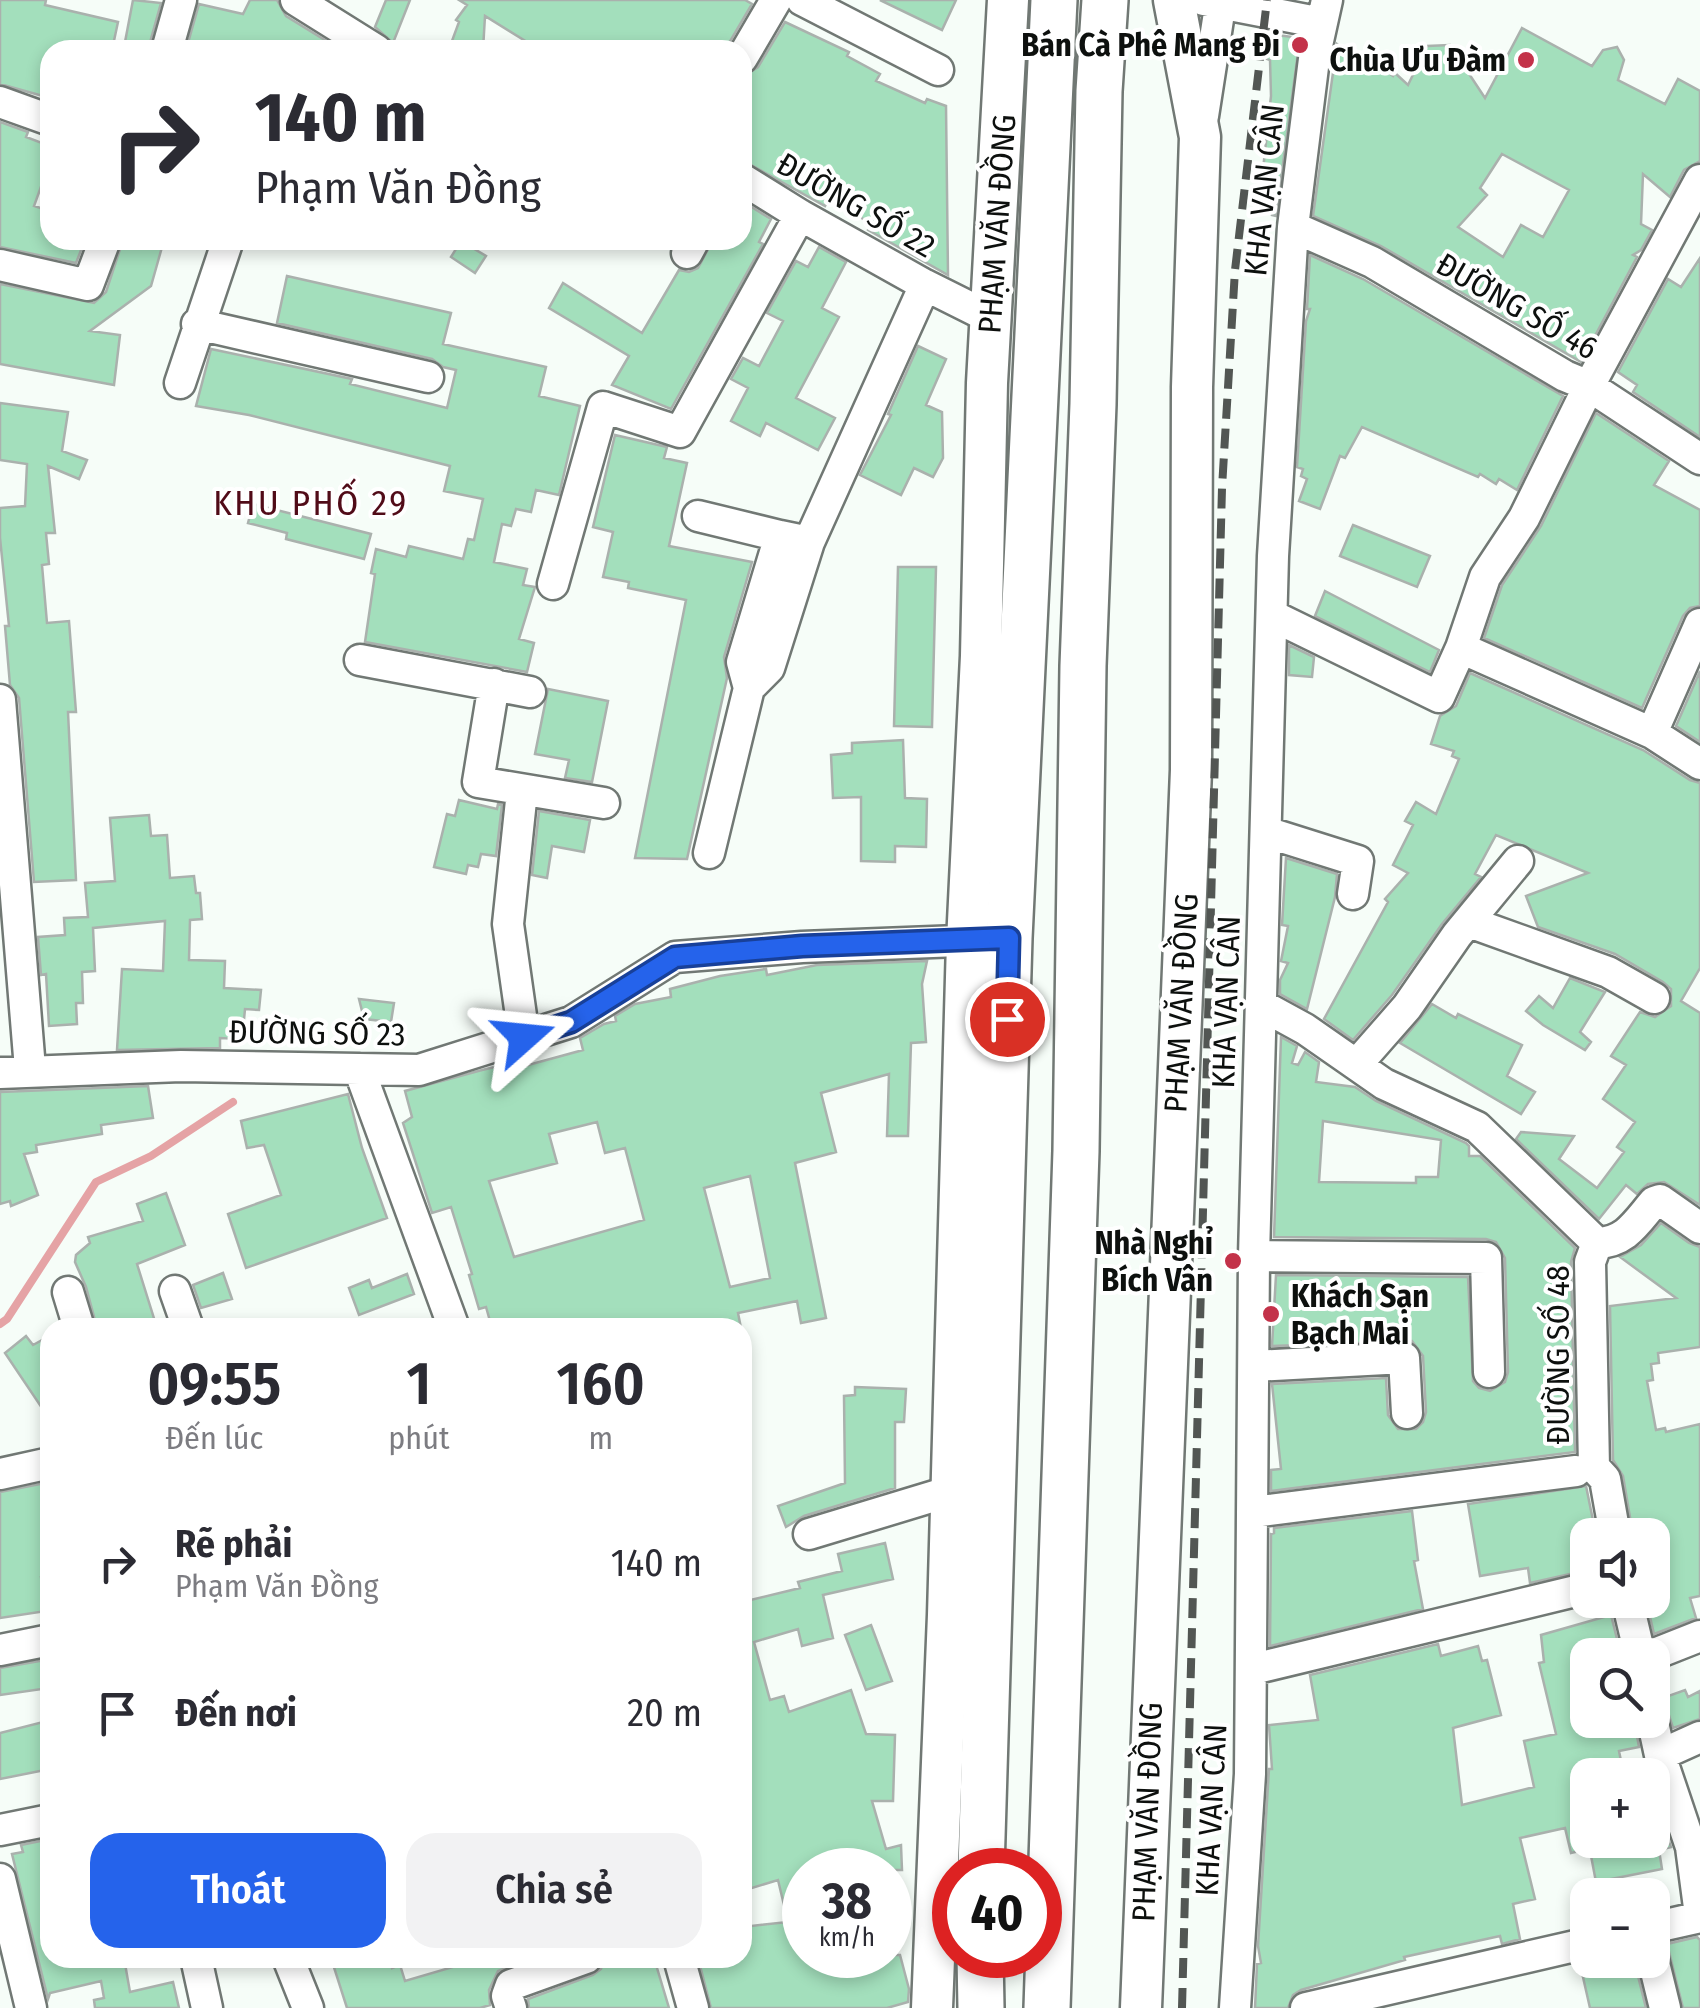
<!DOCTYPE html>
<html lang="vi">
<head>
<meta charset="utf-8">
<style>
  :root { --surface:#fff; --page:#f2f2f3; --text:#2b2b33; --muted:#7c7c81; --accent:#2563eb }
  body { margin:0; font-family:"Fira Sans Condensed",sans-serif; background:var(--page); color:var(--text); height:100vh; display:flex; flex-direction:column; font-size:38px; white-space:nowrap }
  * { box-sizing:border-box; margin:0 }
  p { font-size:32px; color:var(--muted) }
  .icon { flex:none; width:55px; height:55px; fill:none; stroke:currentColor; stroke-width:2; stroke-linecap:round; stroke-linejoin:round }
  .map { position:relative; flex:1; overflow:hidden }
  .side { position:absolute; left:40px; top:1318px; width:712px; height:650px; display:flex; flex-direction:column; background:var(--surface); border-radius:30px; box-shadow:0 5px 15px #0003 }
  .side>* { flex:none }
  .guide { position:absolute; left:40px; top:40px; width:712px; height:210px; border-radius:30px; box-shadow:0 5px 15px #0003; background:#fff; color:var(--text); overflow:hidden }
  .fabs { position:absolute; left:1570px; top:1518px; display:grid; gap:20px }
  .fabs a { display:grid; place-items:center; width:100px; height:100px; border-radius:20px; background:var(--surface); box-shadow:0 5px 15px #0003; font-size:50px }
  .speed { position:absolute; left:782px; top:1848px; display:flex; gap:20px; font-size:50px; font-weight:700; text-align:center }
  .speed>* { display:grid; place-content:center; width:130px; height:130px; border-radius:50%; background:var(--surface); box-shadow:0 5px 15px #0003; line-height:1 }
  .speed small { font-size:25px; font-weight:400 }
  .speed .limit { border:15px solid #d22; background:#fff; color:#111 }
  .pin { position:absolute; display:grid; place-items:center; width:85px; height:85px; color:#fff; margin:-42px; border:5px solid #fff; border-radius:50%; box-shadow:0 2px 10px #0007 }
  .me { position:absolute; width:110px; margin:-55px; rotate:72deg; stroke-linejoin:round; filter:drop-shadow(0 0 8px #0008) }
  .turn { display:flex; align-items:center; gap:35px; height:210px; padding:0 50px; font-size:45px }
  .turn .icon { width:130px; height:130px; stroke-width:2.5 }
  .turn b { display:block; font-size:70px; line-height:85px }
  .eta { display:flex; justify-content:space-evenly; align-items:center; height:170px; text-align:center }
  .eta b { font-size:60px; font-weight:600; line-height:70px }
  .action { display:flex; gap:20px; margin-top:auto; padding:20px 50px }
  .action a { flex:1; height:115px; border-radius:30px; background:var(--accent); color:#fff; font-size:40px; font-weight:600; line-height:115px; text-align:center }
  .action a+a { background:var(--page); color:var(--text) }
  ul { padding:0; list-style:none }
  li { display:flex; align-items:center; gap:30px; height:150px; padding:0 50px }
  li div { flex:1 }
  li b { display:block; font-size:38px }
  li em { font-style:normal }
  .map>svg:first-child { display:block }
</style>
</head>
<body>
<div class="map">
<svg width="1700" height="2008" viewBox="0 0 1700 2008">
  <rect width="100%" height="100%" fill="#f6fdf8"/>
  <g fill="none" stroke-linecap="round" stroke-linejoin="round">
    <path stroke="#e5a3a5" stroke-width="8" d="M0,1324L7,1319L96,1182L151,1156L233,1102"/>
  </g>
  <path fill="#a3dfbc" stroke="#aab1ad" stroke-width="2.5" fill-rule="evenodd" d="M0,0H46L45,5L118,22L112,50H50V98L0,84Z
    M133,0L161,3L149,46L125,42Z
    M250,0H277L286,16L341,50H186L199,4L243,14Z
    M386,0H410L393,43L375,27Z
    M459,0H745L752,4L725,50H540L485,16L483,50H464L449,49L459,22L456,20L467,5Z
    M880,0H956L942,30Z
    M785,22L849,52L847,56L880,74L876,81L925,103L927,99L946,106L948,275L868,230L870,223L829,199L825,206L742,160V77L758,67Z
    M1522,28L1592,66L1603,50L1617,47L1624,60L1618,80L1665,104L1678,79L1700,91V161L1684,170L1670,197L1643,174L1641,224L1652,230L1641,250L1633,255L1637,257L1581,362L1381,246L1313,216L1337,44L1366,66L1370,60L1393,76L1395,73L1408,85L1427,46L1450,45L1485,98ZM1502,154L1569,190L1543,237L1521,225L1503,257L1458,227L1487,195L1480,188Z
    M1270,34L1300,38L1276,216L1272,215L1275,190L1261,188L1271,96L1270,60L1267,59Z
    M0,122L28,132L26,137L50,146V162L34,206L50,211V240H85L76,263L0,247Z
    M742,201L771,219L759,242L763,244L671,409L612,385L629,356L549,308L563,283L642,333L679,270L689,272L698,268L713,240H742Z
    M123,240H164L151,286L90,331L120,335L114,385L0,364V284L94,303L106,292Z
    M461,241L486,256L475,273L451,257Z
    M819,247L846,262L822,308L839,317L796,398L835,418L818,450L766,423L760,436L731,421L748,388L731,379L743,358L759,366L783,321L767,313L796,261L808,267Z
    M1310,255L1363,279L1563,396L1517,490L1499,479L1496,484L1480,474L1478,477L1362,427L1345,458L1340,456L1320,509L1299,501L1307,479L1301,476L1303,469L1297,467L1306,321L1310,309H1307Z
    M1700,258V437L1633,392L1637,385L1618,372L1668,279L1681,287Z
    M287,276L451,313L443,344L546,367L539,396L580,406L559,495L536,490L531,512L516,509L511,526L502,524L494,562L527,569L523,585L535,587L519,639L534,643L527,672L365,642L375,574L371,573L376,549L406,557L409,546L463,559L468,539L474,540L483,499L444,491L450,466L249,415L196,406L211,349L352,379L350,384L447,408L456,370L443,367L432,359L277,323Z
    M918,346L946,359L926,405L942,412L943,458L933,477L914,468L901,495L860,475L891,415L888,414Z
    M0,403L68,412L62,451L87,460L79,479L48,466L55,533H46L49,564L42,565L47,623L69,621L76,712H68L76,880L34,882L19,698L10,685L5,626H9L0,538V508L25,506L27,464L0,460Z
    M1596,413L1669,461L1654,485L1700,510V606L1690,608L1683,616L1642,708L1484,638L1502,585L1541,526Z
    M615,435L667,447L664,458L687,463L669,546L752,562L724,657L727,678L687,859L635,858L686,600L628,588L629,582L603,577L613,532L593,527Z
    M253,504L371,534L364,559L286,539L287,533L248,523Z
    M1353,525L1430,556L1417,587L1340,556Z
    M898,567H936L932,727L894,726Z
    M1325,591L1439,650L1430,672L1315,616Z
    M1289,645L1314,657L1312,677L1289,675Z
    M1700,671V742L1676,726Z
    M1470,673L1643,750L1690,780L1700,783V968L1681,1001L1700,1013V1205L1664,1182L1648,1184L1637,1194L1626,1185L1599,1219L1516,1139L1521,1132L1574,1136L1559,1159L1597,1188L1624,1152L1617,1147L1635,1122L1603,1099L1626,1065L1611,1056L1640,1012L1655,1017L1671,1006V989L1663,982L1615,954L1538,927L1526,896L1588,873L1496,835L1475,874L1481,877L1442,924L1392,995L1353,1040L1324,1019L1388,902L1385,899L1408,873L1393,865L1413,825L1405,821L1416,802L1436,814L1459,759L1452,756L1454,751L1431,744L1440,716L1456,706Z
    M548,689L608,701L592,782L565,778L569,760L535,754Z
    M903,740L905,798L927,799L926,847L895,846V862L861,861V797L833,798L831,755L852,753V743Z
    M459,800L497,809L498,804L502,805L496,856L481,854L478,867L468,865L466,874L434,867L447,814L455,816Z
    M539,811L590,820L584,852L552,846L547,878L532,875Z
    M149,815L151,836L167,835L170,878L194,876L196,893H200L202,919L190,920L189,960L225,961L224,988L261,990L259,1010L245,1009L243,1030H239V1039L220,1038V1048L117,1050L122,969L163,971L165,921L93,928L95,971L82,972L83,1003H76L77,1024L49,1026L46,974L41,975L38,937L65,935L64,918L88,917L85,883L115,881L110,818Z
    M1286,858L1337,874L1335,897L1307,1009L1280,994V980L1288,963L1281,961L1288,926L1282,925Z
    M927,961L922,984L926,1042L911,1043L908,1136H887L889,1074L821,1093L836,1152L795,1163L826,1318L801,1323L797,1301L738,1313L741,1328H492L486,1307L479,1309L469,1275L472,1274L451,1207L432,1213L403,1123L412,1117L405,1091L482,1070L520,1061L521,1067L583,1050L580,1038L604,1024L616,1021L615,1016L635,1004L671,997L670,989L720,976L766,969L767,975L817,965ZM597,1122L605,1153L625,1148L644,1220L514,1257L489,1181L557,1163L549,1134ZM750,1176L770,1278L730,1287L704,1188Z
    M1570,978L1605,992L1580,1032L1591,1042L1585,1050L1543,1025L1526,1011L1539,996L1553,1008Z
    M359,999L394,1003L391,1022L364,1019Z
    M1432,1004L1456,1018L1458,1014L1522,1045L1507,1076L1535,1092L1521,1114L1400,1043Z
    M1281,1037L1297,1046L1292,1063L1298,1065L1305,1052L1319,1062L1316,1082L1355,1087L1376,1101L1466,1143L1469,1146V1156H1480L1575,1248L1571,1262L1575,1452L1271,1491V1470L1281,1469L1272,1384L1386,1378L1388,1415L1398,1429H1416L1423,1422L1426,1412L1423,1356L1412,1341L1272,1346L1276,1275L1468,1277L1473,1381L1479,1388L1490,1391L1505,1382L1508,1372L1505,1258L1496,1242L1486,1239L1274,1237ZM1323,1121L1441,1140L1438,1177H1416V1183L1319,1182Z
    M148,1086L153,1118L101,1125L102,1134L36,1145L37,1152L24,1154L38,1195L11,1206L10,1201L0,1204V1092Z
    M348,1094L362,1148L387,1218L246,1268L228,1214L281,1195L264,1145L247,1148L241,1121Z
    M166,1193L185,1245L137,1264L157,1328H97L86,1287L75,1262L76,1255L90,1243L88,1237L143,1221L137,1204Z
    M1661,1223L1689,1243L1700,1247V1347L1658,1353L1659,1363L1651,1364L1653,1380L1647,1381L1656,1430L1665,1428L1666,1432L1700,1424V1596L1690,1598L1696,1618L1654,1634L1647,1604L1663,1600L1658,1578L1652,1579V1535H1633L1623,1476L1613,1460L1610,1306L1676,1298L1620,1257L1641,1245Z
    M223,1273L232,1299L201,1308L193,1285Z
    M407,1274L414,1294L359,1315L349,1288L369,1280L372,1288Z
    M26,1336L33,1345L44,1339L50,1354V1420L5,1353Z
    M855,1387L906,1389L904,1422H895V1488L804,1516L786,1527L778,1506L845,1483L844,1396L855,1395Z
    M50,1482V1576L41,1577L46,1611L0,1618V1492Z
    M1586,1486L1596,1535H1588V1570L1530,1583L1528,1568L1480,1576L1468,1504Z
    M1412,1511L1418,1560L1414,1561L1423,1609L1270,1646L1271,1534L1274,1533V1528Z
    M885,1543L893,1579L823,1595L833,1638L802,1646L798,1629L754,1642L770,1700L784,1696L789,1712L851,1690L866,1734L895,1735L893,1801H872L886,1849L901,1845L902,1870H842L840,1861L805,1870V1955H900L909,1989L908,2002L887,2008H711L698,1958H742V1927L788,1922L778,1880L742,1891V1602L800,1588L798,1582L842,1571L838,1554Z
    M1611,1615L1621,1655H1588V1720H1634L1639,1747L1619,1751L1621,1761L1588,1767V1849L1571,1853L1565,1828L1520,1838L1535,1899L1513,1904L1520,1939L1502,1944L1500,1936L1404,1957L1405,1960L1301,1990L1293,1995L1288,2008H1255L1257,1964L1261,1963L1258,1946L1269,1769H1272L1269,1725L1318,1720L1310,1675L1438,1644L1441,1656L1478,1646L1482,1661L1487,1660L1501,1715L1453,1728L1462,1805L1534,1787L1524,1741L1556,1734L1539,1663L1544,1662L1541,1635Z
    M871,1625L892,1681L866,1690L845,1635Z
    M45,1660L49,1688L0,1695V1668Z
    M1685,1690L1688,1697L1700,1691V1719L1673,1728L1666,1706L1657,1700Z
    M43,1722L50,1769L0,1779V1733Z
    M1652,1791L1671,1847L1659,1850L1662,1869L1596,1882L1588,1840H1652Z
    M50,1839V1958H124L130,1992L173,1982L179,2008H95L94,2000L104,1998L101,1981L50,1993L48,1999L12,1854L23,1852L21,1845Z
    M1697,1937L1700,1940V2008H1683L1667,1944Z
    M331,1958H390L392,1968L400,1965L405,1981L453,1967L450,1958H532L498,1971L489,1990L490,2005L480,2008H347Z
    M604,1958H654L669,2008H529L528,1999L593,1975L601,1969Z
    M1595,1960H1634L1646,2008H1590L1580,1964Z"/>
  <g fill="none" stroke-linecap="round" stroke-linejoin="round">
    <g stroke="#717874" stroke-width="35">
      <path id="minor" d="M296,0L376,50
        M802,0L938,70
        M1204,0L1322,23
        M167,50L181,0
        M742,58L776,0
        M0,102L50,120
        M1203,116L1221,0
        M742,179L800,215L925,285L989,317
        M1293,227L1372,262L1565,376L1589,386L1700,459
        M687,253L694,240
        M0,265L88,285L105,240
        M197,324L428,377
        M180,383L228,240
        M698,516L780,536
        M553,584L603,407L680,432L800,215
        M1273,616L1439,697L1461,648L1485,577L1524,518L1589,386L1700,180
        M1461,648L1652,733L1700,764
        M360,660L530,692
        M494,684L478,782L604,803
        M749,688L742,662L780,536L809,542
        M0,700L30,1069
        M1652,733L1700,624
        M522,791L508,924L524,1037
        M1266,832L1358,861L1353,894
        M709,853L749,688L769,668L809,542L925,285
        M1469,922L1608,972L1654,998
        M1261,1005L1305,1029L1384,1084L1477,1127L1597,1243
        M1357,1064L1407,1007L1457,935L1518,861
        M359,1069L454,1328
        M0,1073L181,1066L419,1070L571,1022L675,957L802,947L985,940
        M1254,1256L1486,1258L1489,1372
        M175,1291L188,1328
        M68,1292L79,1328
        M1254,1366L1404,1358L1407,1413
        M0,1474L50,1463
        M1253,1512L1576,1471
        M809,1534L951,1491
        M1615,1535L1605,1479L1594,1467L1590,1262L1597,1243C1626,1242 1636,1223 1654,1202L1660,1200L1700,1228
        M1627,1600L1640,1655
        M0,1650L50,1640
        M1652,1655L1700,1636
        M1253,1669L1588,1588
        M1652,1718L1660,1755L1691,1847L1700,1915
        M1660,1755L1700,1737
        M0,1830L50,1820
        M0,1879L31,2008
        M1652,1928L1700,1917
        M1652,1955L1665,2008
        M196,1958L207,2008
        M288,1958L308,2008
        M679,1958L693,2008
        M511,2008L507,1996L511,1985L586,1958
        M1235,2008L1250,1774L1254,1256L1273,556L1293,227L1314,59L1327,0
        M1306,2008L1588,1943"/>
    </g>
    <g stroke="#717874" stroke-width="45">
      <path id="major" d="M932,2008L948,1615L967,942L981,656L987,383L1008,0
        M1141,2008L1191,770L1192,387L1200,137L1174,0"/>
    </g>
    <g stroke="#717874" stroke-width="50">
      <path id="highway" d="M981,1870L1009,938L1054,0
        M980,1955L981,2008
        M1047,2008L1076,1151L1083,666L1093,404L1099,91L1105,0"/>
    </g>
    <use href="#minor" stroke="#fff" stroke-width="30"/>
    <use href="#major" stroke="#fff" stroke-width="40"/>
    <use href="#highway" stroke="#fff" stroke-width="45"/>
    <path stroke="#525653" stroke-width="8" stroke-dasharray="20 10" stroke-linecap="butt" d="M1182,2008L1222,488L1235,270L1267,0"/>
  </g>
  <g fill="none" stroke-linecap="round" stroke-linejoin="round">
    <g stroke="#184099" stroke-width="25">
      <path id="route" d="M524,1037L571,1022L675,957L802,946L1009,938L1007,1019"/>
    </g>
    <use href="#route" stroke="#2563eb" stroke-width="18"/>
  </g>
  <g fill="#c33249" stroke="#fff" stroke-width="4">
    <circle cx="1300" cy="45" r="10"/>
    <circle cx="1526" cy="60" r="10"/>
    <circle cx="1233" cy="1261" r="10"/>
    <circle cx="1271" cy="1314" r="10"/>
  </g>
  <g text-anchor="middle" stroke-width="8" stroke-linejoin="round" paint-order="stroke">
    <g font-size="32" font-weight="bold" fill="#0d100e" stroke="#fff" text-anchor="end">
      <text x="1280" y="56">Bán Cà Phê Mang Đi</text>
      <text x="1506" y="71">Chùa Ưu Đàm</text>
      <text x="1213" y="1254">Nhà Nghỉ<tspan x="1213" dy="37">Bích Vân</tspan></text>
      <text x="1291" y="1307" text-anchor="start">Khách Sạn<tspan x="1291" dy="37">Bạch Mai</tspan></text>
    </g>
    <g font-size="32" fill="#0d100e" stroke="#fff">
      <text transform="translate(1264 190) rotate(-84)" y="11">KHA VẠN CÂN</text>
      <text transform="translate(856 205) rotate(30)" y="11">ĐƯỜNG SỐ 22</text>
      <text transform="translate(997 224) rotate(-86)" y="11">PHẠM VĂN ĐỒNG</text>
      <text transform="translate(1517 306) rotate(30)" y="11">ĐƯỜNG SỐ 46</text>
      <text transform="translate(1226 1002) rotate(-88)" y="11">KHA VẠN CÂN</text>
      <text transform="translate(1181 1003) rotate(-87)" y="11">PHẠM VĂN ĐỒNG</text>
      <text transform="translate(317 1033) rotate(1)" y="11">ĐƯỜNG SỐ 23</text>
      <text transform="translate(1558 1355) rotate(-90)" y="11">ĐƯỜNG SỐ 48</text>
      <text transform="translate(1211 1810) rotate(-87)" y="11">KHA VẠN CÂN</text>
      <text transform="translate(1147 1812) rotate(-88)" y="11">PHẠM VĂN ĐỒNG</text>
    </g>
    <g font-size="35" letter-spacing="2.5" fill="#510b18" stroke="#fff">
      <text x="311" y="515">KHU PHỐ 29</text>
    </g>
  </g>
</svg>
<div class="fabs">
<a><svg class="icon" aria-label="sound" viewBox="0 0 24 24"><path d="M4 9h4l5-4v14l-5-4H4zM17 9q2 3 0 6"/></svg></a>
<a><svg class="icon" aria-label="search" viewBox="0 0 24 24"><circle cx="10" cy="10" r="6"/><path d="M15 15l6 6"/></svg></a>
<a>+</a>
<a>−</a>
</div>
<div class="speed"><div>38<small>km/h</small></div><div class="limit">40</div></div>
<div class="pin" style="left:1007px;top:1019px;background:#d93025"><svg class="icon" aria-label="arrive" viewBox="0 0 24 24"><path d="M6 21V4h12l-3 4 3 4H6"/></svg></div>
<svg class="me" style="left:524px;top:1037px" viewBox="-20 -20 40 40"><path d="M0-17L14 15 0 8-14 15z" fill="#2563eb" stroke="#fff" stroke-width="4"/></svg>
<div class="guide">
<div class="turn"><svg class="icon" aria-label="right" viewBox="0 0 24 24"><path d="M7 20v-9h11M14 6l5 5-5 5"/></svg><div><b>140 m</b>Phạm Văn Đồng</div></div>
</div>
<section class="side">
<div class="eta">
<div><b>09:55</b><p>Đến lúc</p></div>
<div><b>1</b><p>phút</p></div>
<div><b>160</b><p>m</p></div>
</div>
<ul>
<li><svg class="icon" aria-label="right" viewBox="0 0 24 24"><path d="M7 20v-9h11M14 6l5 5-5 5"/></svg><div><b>Rẽ phải</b><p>Phạm Văn Đồng</p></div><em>140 m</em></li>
<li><svg class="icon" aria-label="arrive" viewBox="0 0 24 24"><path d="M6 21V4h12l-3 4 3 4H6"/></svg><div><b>Đến nơi</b></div><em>20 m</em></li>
</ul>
<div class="action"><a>Thoát</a><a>Chia sẻ</a></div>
</section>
</div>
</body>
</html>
